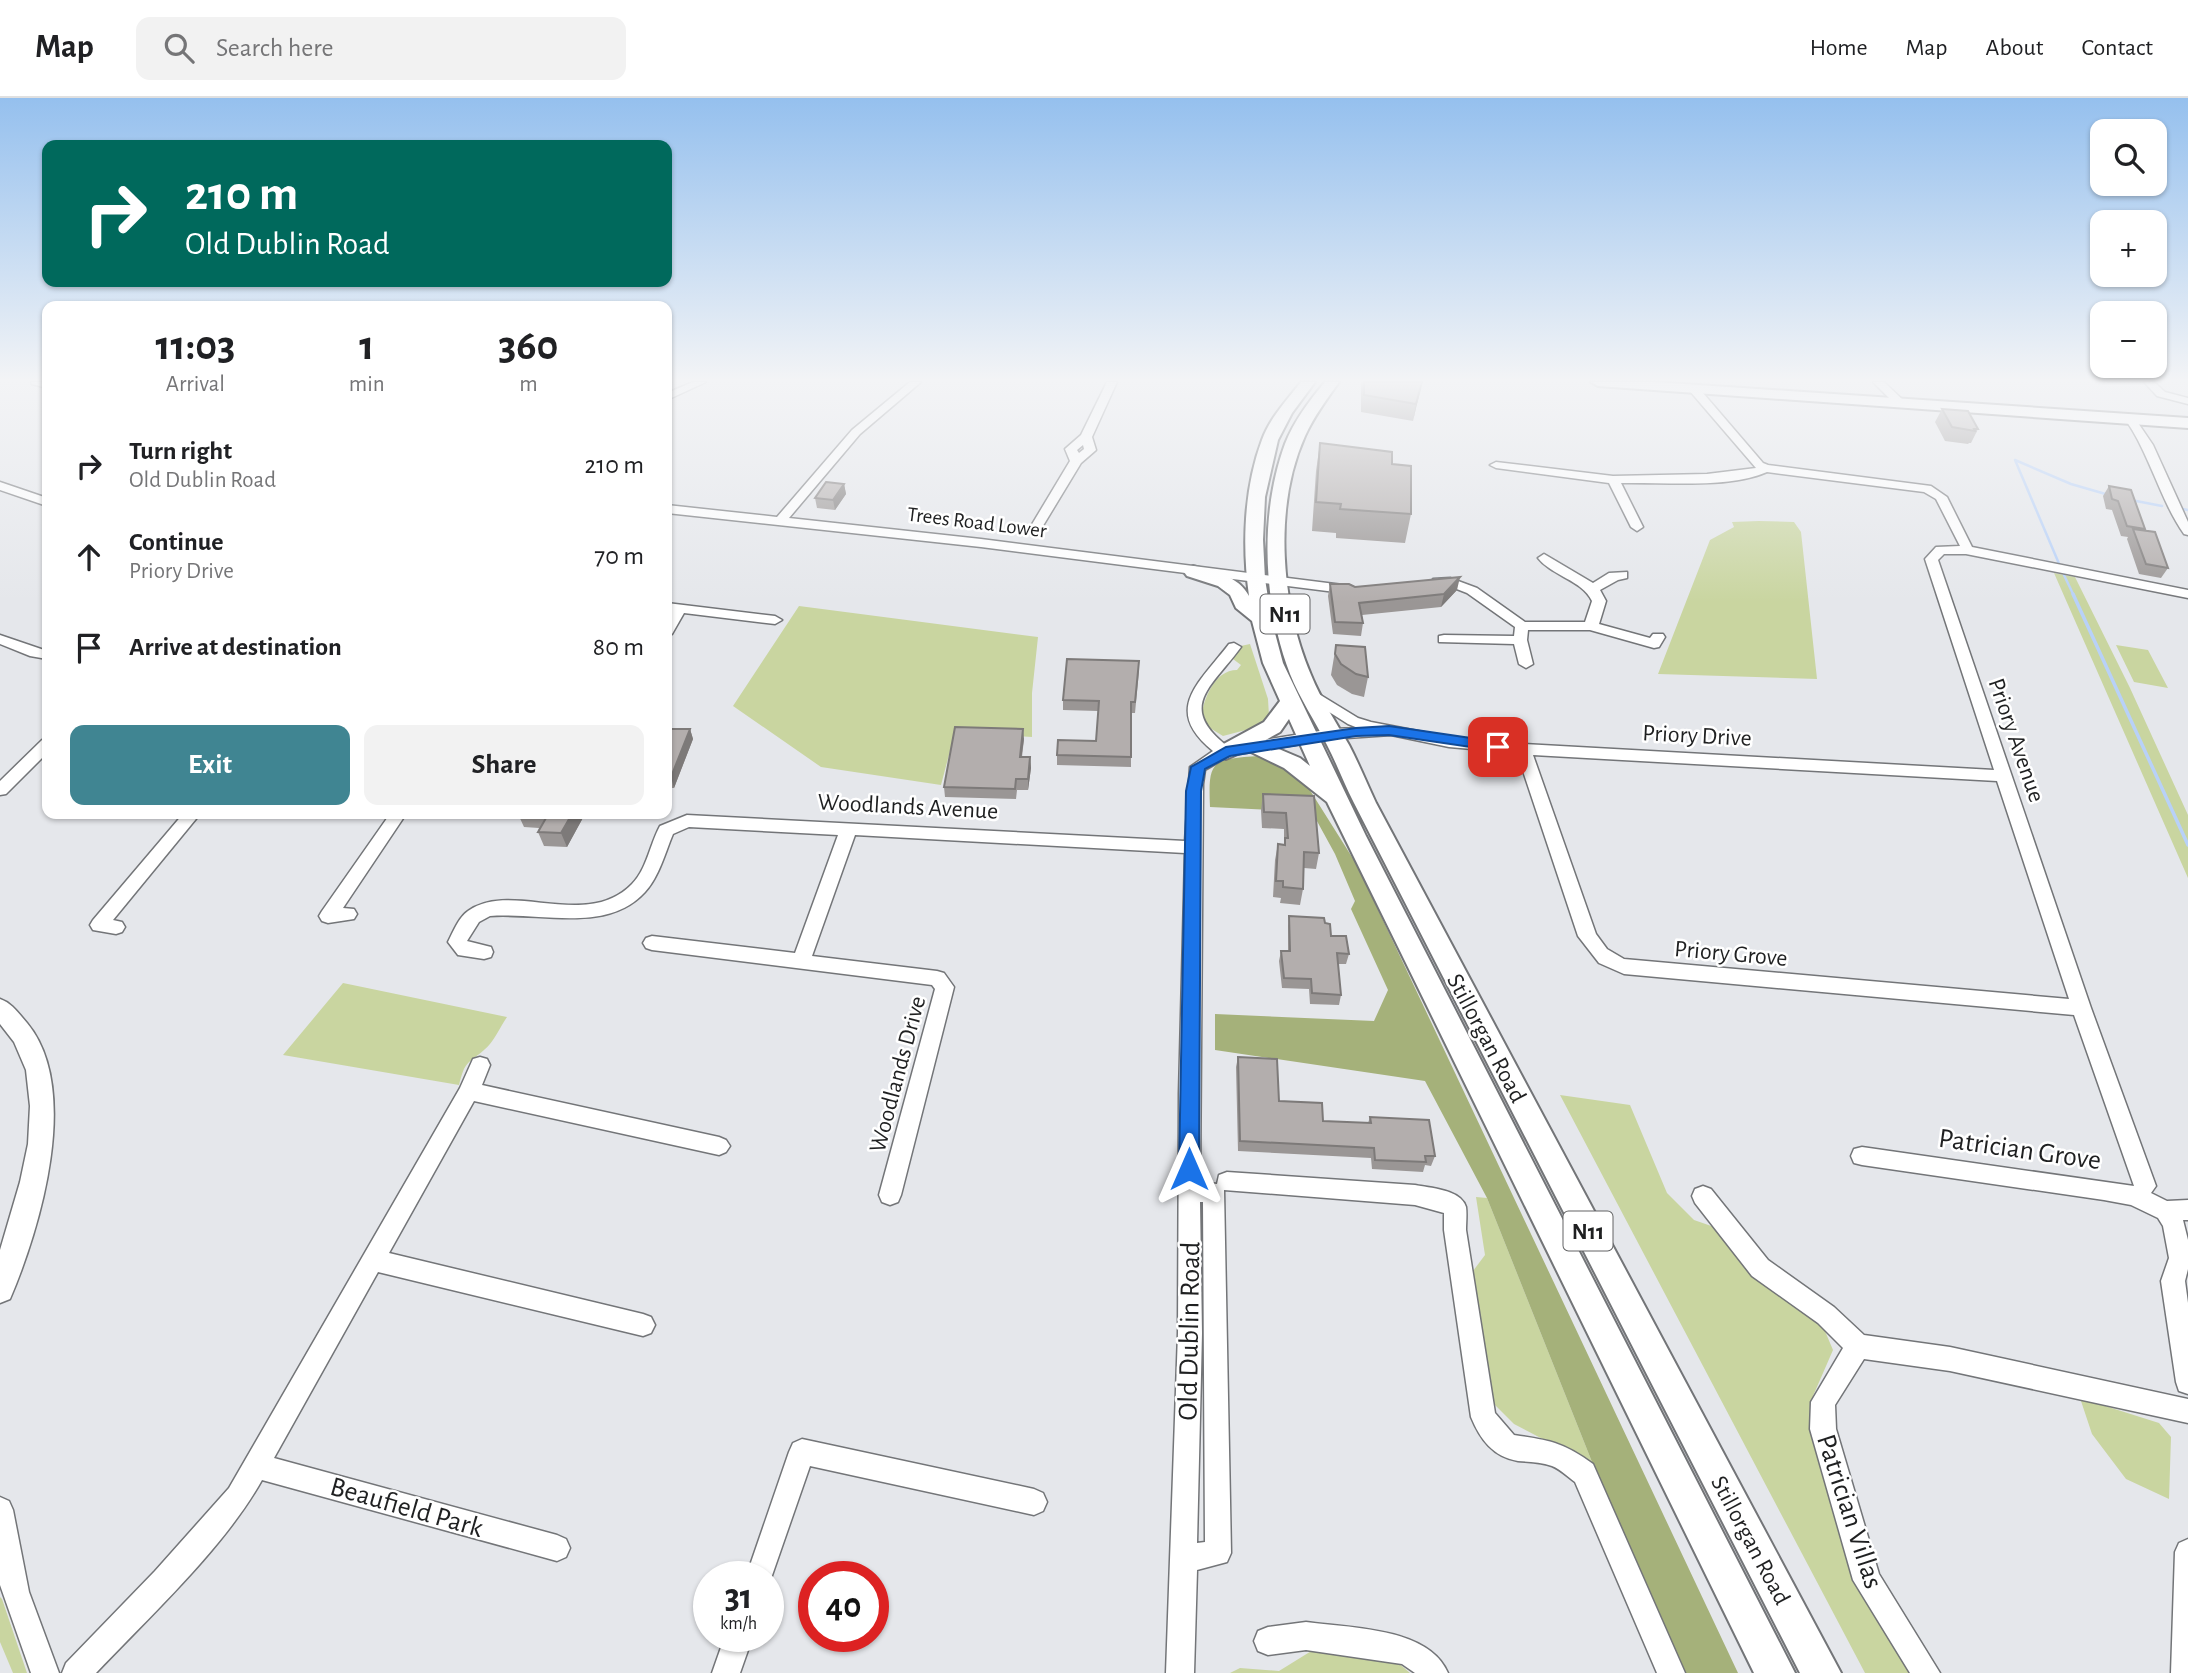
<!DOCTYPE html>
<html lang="en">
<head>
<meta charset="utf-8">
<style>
  :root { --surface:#fff; --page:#f2f2f2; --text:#202124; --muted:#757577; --line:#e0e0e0; --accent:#408592 }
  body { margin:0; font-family:"Alegreya Sans",sans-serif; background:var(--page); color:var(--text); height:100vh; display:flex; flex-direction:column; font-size:26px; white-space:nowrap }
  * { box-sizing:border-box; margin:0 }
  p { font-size:23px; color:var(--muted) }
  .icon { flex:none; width:38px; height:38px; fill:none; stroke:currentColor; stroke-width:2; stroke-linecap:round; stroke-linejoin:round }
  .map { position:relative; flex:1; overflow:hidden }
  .sheet { position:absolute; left:42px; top:203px; width:630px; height:518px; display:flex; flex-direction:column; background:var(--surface); border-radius:14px; box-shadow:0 2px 5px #0004 }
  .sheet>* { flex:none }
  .hud { position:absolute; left:42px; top:42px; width:630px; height:147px; border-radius:14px; box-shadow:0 2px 5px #0004; background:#00695c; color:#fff; overflow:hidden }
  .fabs { position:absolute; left:2090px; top:21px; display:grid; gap:14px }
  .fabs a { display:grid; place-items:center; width:77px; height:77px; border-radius:14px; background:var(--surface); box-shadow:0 2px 5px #0004; font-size:35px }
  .speed { position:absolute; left:693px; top:1463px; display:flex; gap:14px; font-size:35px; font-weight:700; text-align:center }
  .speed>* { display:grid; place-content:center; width:91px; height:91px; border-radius:50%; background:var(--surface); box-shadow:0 2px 5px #0004; line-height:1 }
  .speed small { font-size:18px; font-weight:400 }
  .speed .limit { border:10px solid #d22; background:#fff; color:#111 }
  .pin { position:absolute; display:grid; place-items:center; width:60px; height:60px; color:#fff; margin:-30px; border-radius:14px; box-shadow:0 4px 10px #0006 }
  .me { position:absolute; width:77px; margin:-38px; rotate:0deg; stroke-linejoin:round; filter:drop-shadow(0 0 5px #0008) }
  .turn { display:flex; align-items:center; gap:24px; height:147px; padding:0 28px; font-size:32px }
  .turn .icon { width:91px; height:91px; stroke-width:2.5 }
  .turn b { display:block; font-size:49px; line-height:60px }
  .eta { display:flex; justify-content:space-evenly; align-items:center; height:119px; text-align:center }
  .eta b { font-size:42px; font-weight:700; line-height:49px }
  .button { display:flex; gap:14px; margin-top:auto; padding:14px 28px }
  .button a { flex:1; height:80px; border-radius:14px; background:var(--accent); color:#fff; font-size:28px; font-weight:700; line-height:80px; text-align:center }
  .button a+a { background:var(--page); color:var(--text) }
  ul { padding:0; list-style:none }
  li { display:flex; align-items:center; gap:21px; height:91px; padding:0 28px }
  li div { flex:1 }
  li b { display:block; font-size:26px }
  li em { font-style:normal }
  header { display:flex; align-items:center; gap:42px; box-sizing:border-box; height:98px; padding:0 35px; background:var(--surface); border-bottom:2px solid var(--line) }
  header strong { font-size:33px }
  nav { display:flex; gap:38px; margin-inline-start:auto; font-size:24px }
  .search { width:490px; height:63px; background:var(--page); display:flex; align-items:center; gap:18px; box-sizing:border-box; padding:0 24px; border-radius:14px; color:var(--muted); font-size:26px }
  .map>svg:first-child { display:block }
</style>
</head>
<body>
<header>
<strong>Map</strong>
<div class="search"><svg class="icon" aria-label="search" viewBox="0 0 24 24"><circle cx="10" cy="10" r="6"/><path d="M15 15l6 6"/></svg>Search here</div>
<nav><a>Home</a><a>Map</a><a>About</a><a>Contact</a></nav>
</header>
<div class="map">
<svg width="2188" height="1575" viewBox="0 0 2188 1575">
  <rect width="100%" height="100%" fill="#e5e7eb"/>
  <path fill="#c9d5a0" d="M1759,423L1794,424L1801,434L1817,581L1658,576L1710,442L1734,429L1732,424Z
    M2054,475L2075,479L2130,590L2188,717V780Z
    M799,508L1038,539L1032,595V639L955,634L941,687L821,669L733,608Z
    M1250,546L1268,601L1269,618L1257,629L1223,638L1205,627L1201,621C1203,602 1214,572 1237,572L1241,567L1233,561L1236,549Z
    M2116,547L2148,552L2168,590L2134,584Z
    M343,885L502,918L507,919C500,929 494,944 484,952C468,966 465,962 459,987L283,957Z
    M1560,997L1630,1007L1667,1095L1694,1122L1717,1130L1822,1226L1833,1252L1813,1298L1809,1324L1855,1483L1913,1575H1865Z
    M1476,1099L1487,1100L1598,1379L1558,1349L1514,1326L1493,1305L1470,1177L1485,1157Z
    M2080,1300L2159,1325L2171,1339L2169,1401L2126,1381L2092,1336Z
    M0,1499L2,1501L27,1575H13L0,1544Z
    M1321,1547L1396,1563L1410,1575H1230L1240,1570L1279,1573Z"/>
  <path fill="#a5b17a" d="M1259,658L1301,678L1357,767L1738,1575H1680L1598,1379L1487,1100L1425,983L1215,952V916L1374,923L1388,892L1351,811L1355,803L1335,756L1312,714L1210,709C1208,663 1211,661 1259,658Z"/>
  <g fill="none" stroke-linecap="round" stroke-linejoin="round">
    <path stroke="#b8d1f8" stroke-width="2.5" d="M2131,402L2162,408
      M2183,411L2188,412
      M2060,468L2015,362L2071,386L2109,397
      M2064,477L2074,498"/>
    <path stroke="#b8d1f8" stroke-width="3.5" d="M2073,496L2188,747"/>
    <g stroke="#737578" stroke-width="3">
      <path id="minor" d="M31,284H47V290L32,286Z
        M693,284H706L667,302V295Z
        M910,284H921L860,336L789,420L981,441L1351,488L1358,492L1351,496L981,449L667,415V407L777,419L852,332Z
        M1107,284H1117L1092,339L1096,352L1081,365L1038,436H1030L1028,433L1070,363L1065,351L1081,337ZM1083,347L1084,351L1079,355L1077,352Z
        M1873,284H1884L1904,303V307H1896Z
        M2144,284H2154L2165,294L2188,300V306L2157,298Z
        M1693,287L1697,288L1763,365L1768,367L1931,388L1947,399L1972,449L2188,492V500L1966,456H1944L1938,462L2091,910L2156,1088L2151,1095L2167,1103L2188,1102V1122H2183L2188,1142V1171L2185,1183L2188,1205V1296L2179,1293L2176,1284L2161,1183L2169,1160L2163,1128L2158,1120L2131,1107L2104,1102L1862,1067L1854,1065L1851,1058L1854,1051L1862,1049L2134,1088L2074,917L1624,876L1599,865L1578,838L1517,655L1449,649L1391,637L1332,641L1239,656L1229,658L1205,672L1203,686L1200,1084L1217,1086L1219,1077L1227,1074L1415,1087C1429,1090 1461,1091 1466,1109C1467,1116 1466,1125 1466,1132L1495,1315L1514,1337C1549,1342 1563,1344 1593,1366L1685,1575H1657L1575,1384C1568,1379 1560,1371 1552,1368C1541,1364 1529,1364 1518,1363C1493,1359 1480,1341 1471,1319L1444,1132V1115L1415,1107L1224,1092L1231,1455L1227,1464L1197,1472L1194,1575H1166L1178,1235L1179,996L1185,755L855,737L812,858L937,873L944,875L954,889L901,1097L898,1104L890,1107L882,1104L879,1097L935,891L932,887L652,852L646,850L643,845L646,840L652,838L795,855L838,737L689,729L673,736C665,755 659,779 645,794C607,836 540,814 490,818L479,824L467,843L491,849L493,854L491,859L484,861L458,857L448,844C453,834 459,819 468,813C511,782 586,833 632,786C647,771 650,746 660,728L687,717L1185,743L1190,669L1213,653C1162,612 1199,585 1229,546L1234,545L1241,549C1213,588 1176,608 1227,648L1332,631L1358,630L1348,626L1304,598L1302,595L1304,592L1309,590L1358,620L1371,624L1449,639L1523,646L1994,672L1925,461L1936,449L1960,448L1936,401L1924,394L1767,374C1728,391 1664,384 1621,385L1643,429L1637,433L1631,429L1609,385L1496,370L1490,367L1496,364L1613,378L1707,376L1756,370L1689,292V288ZM1533,657L1997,683L2069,901L1624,861L1607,851L1596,836ZM1200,1104H1203L1205,1444L1197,1445L1202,1235Z
        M2126,319H2134L2153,347L2188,424V437L2184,436C2159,400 2150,356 2125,321Z
        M0,384L47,400V408L0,392Z
        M1544,456L1593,485L1609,475L1627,474V480L1618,482L1600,492L1606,503L1599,526L1650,540L1653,536H1663L1665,539L1659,549L1654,550L1590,532H1528L1527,542L1533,566L1526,570L1519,566L1514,546L1439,544V538L1444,537L1514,538L1515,529L1467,495L1449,488L1433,487V481L1450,480L1477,490L1525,524H1585L1592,503C1582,482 1552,478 1538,460Z
        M667,505L775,518L782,522L775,526L684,515L672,536L667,537V521L671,514L667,513Z
        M0,537L47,553V561L30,558L0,546Z
        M47,641V655L6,696L0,697V683L42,642Z
        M183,716H200L113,822L122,824L125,829L122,834L116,836L93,832L90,827L93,822Z
        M390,716H406L343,810L354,811L357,816L354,821L328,825L322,823L319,818L322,813Z
        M480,959L487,961L490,967L482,987L719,1039L726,1042L730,1048L726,1054L719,1057L474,1003L389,1155L643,1216L651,1219L655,1227L651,1235L643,1238L378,1174L274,1360L557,1437L566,1441L570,1450L566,1459L557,1463L262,1382C224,1450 150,1518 96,1575H62L66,1565L155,1473L229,1390L460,990L473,961Z
        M1703,1088L1711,1091L1768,1162L1834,1209L1864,1237L1950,1249L2188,1301V1325L1950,1273L1864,1261L1835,1307L1836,1331L1879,1476L1940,1575H1910L1853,1482L1810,1331L1811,1304L1843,1250L1818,1225L1752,1178L1695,1105L1692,1098L1695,1091Z
        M802,1341L1034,1391L1043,1395L1047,1404L1043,1413L1034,1417L810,1368L768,1489V1479H746L789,1354L793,1345Z
        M0,1399L9,1403L13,1412L29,1494L59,1575H31L0,1487Z
        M2188,1441V1575H2171L2175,1454L2179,1445Z
        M1306,1524C1349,1530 1429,1529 1448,1575H1415L1402,1566L1306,1552L1268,1557L1258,1553L1254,1543L1258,1533L1268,1529Z
        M725,1538H753L740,1575H712Z"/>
    </g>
    <g stroke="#737578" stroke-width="3">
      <path id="major" d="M0,901C12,905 19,916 27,925C82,991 40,1131 10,1201L0,1205V1152L20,1084L28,1046L30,1008L26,972L14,944L0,926Z"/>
    </g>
    <g stroke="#737578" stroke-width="4">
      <path id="highway" d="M1301,284H1315L1292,315L1278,342L1265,399L1263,442L1265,481L1272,524L1283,565L1366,738L1795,1575H1754L1327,704L1284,670L1247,652L1226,661L1218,659L1215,654L1218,649L1264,624L1280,603L1263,565L1252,523L1236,510L1230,497L1218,488L1187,478L1184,474L1193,468C1213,473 1239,478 1249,498C1242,447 1244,390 1262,342C1270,320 1287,302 1301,284ZM1289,621L1310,668L1300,660L1262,644L1280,634Z
        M1325,284H1339C1327,301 1314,318 1305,338C1273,409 1281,507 1311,577C1321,602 1336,624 1349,647C1359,666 1367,686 1376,705L1841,1575H1800L1354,705C1344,686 1337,666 1327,647C1315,623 1300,601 1290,576C1263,506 1259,417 1285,346C1294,323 1309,303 1325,284Z
        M1591,284H1654L2188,320V330L1598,288Z"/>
    </g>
    <use href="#minor" fill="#fff" fill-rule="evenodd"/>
    <use href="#major" fill="#fff" fill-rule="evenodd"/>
    <use href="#highway" fill="#fff" fill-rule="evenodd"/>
  </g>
  <path fill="#9a9695" d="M1361,284H1422L1413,323L1361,314Z
    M1942,311L1978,331L1971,345H1969L1968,346L1945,343L1935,324Z
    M1320,345L1392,366L1411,416L1405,445L1336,440V435L1312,433L1316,373Z
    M844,386L846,396L835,412L817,410L815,400Z
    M2109,388L2145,431L2144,433L2168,470L2161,480L2139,476L2127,441L2128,439L2121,438L2112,412L2106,411L2103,398Z
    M1330,486L1355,489L1457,492L1441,509L1362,517L1363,525L1361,538L1333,536L1328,498Z
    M1336,547L1368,579L1364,599L1352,596L1337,587L1331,577Z
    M1139,573L1135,615H1131V669L1057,667V657L1096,643L1098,613L1063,612V602Z
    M667,631H690L693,641L674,690H667Z
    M1024,641L1022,659H1030L1031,670L1028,692H1017L1016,701L945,699L944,689Z
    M1263,696L1314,698L1319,755L1316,771L1304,770L1303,791L1300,807L1280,805L1281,800L1273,799L1275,762L1278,746L1284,747V731L1262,730L1261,712Z
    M518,716H585L567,749L544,748L538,734L539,730L524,729Z
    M1289,818L1325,825L1331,838L1349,856L1346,866H1338L1341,897L1339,907L1310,906L1309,891L1282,890L1279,863L1281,853H1288V828Z
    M1238,959L1279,1003L1323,1023L1368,1025L1370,1019L1435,1058L1431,1068L1425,1067L1423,1074L1372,1071L1371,1060L1238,1053L1236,969Z"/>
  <path fill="#7d7a79" d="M1422,284L1413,323L1416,306Z
    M844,386L846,396L835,412L833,402Z
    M1460,479L1457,492L1441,509L1444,496Z
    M690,631L693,641L674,690L671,679Z
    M1023,631L1024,641L1020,669V659Z
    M1030,659L1031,670L1028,692V681Z
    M572,716H585L567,749L561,735Z"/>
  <path fill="#b3aead" stroke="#7d7a79" stroke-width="2" d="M1364,284H1422L1416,306L1364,297Z
    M1942,311L1968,313L1978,331H1974L1975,333L1952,329Z
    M1320,345L1392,354V366L1411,368V416L1340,411L1341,406L1316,404Z
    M826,384L844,386L833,402L815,400Z
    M2109,388L2131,392L2145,431L2127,428L2118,403L2112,401Z
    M2133,431L2155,434L2168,470L2146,466Z
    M1460,479L1444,496L1359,505L1363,525L1335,524L1330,486H1349L1355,489Z
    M1336,547L1365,549L1368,579L1356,576L1341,566L1335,556Z
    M1067,561L1139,563L1135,604H1131V659L1057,657L1058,642L1096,643L1099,603L1063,602Z
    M955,629L1023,631L1020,659H1030L1028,681H1016L1015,691L944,689Z
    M667,631H690L671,679H667Z
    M1263,696L1314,698L1319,755L1304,754L1303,791L1283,789V783H1276L1278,746L1285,747V740H1288L1286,715L1264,714Z
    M524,716H572L561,735L538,734L546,720H535L537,716Z
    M1289,818L1324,820L1325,825L1330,826L1331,838H1346L1349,856L1337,855L1341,897L1312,895L1311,881L1284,880L1281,853H1290Z
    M1238,959L1277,961L1279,1003L1322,1005L1323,1023L1371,1025L1370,1019L1429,1022L1435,1058H1425L1426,1064L1375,1062L1374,1050L1240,1043Z"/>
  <linearGradient id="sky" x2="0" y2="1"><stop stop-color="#95c0ee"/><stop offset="0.56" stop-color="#f3f4f6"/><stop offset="1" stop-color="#f3f4f6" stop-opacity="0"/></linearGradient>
  <rect width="2188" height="504" fill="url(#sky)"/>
  <path fill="#1a73e8" stroke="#114b97" stroke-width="2" d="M1389,628L1498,644L1505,649L1498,653L1389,637L1356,638L1230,658L1205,671L1201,693L1199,1071L1196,1077L1189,1080L1182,1077L1179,1071L1186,693L1191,669L1226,649L1356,630Z"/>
  <g text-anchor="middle" stroke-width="5" stroke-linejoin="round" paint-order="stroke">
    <g font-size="21" fill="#1f2021" stroke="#fff">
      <text transform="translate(977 424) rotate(7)" y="7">Trees Road Lower</text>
    </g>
    <g fill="#fff" stroke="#626364" stroke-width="2">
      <rect x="1260.5" y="496.5" width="49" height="39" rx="5"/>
      <rect x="1563.5" y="1113.5" width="49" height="39" rx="5"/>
    </g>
    <g font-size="23" font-weight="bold" fill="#1f2021">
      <text x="1285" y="524">N11</text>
      <text x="1588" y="1141">N11</text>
    </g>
    <g font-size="24" fill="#1f2021" stroke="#fff">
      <text transform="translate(1697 637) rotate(3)" y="8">Priory Drive</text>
      <text transform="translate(2017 642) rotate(71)" y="8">Priory Avenue</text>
      <text transform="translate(908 708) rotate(3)" y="8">Woodlands Avenue</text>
      <text transform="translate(1731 855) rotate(5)" y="8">Priory Grove</text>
      <text transform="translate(1487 940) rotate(62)" y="8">Stillorgan Road</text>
      <text transform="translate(897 976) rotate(-75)" y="8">Woodlands Drive</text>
      <text transform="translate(1751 1442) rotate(62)" y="8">Stillorgan Road</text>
    </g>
    <g font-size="28" fill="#1f2021" stroke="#fff">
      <text transform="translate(2020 1050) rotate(8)" y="10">Patrician Grove</text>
      <text transform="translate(1188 1233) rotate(-89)" y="10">Old Dublin Road</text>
      <text transform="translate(407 1408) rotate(16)" y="10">Beaufield Park</text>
      <text transform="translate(1851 1413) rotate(72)" y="10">Patrician Villas</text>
    </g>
  </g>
</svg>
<div class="fabs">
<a><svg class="icon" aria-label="search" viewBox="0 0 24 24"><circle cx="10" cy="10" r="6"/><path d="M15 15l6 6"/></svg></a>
<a>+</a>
<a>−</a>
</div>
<div class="speed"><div>31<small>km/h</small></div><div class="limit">40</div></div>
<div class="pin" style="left:1498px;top:649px;background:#d93025"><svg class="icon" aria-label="arrive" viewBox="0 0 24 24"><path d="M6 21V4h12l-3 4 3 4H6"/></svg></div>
<svg class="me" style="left:1189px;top:1071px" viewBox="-20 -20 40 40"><path d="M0-17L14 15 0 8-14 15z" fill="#1a73e8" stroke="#fff" stroke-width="4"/></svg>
<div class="hud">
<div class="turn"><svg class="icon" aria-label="right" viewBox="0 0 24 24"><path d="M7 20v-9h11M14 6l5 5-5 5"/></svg><div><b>210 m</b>Old Dublin Road</div></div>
</div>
<section class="sheet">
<div class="eta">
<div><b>11:03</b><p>Arrival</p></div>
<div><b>1</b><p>min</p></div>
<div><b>360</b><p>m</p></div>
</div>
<ul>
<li><svg class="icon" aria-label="right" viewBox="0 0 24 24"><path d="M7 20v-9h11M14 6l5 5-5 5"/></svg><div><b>Turn right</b><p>Old Dublin Road</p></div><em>210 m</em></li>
<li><svg class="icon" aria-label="ahead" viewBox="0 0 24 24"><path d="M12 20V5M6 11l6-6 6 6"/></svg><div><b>Continue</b><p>Priory Drive</p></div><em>70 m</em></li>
<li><svg class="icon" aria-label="arrive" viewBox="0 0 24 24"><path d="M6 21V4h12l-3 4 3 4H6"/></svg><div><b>Arrive at destination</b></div><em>80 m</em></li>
</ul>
<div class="button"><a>Exit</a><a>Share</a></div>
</section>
</div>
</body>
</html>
